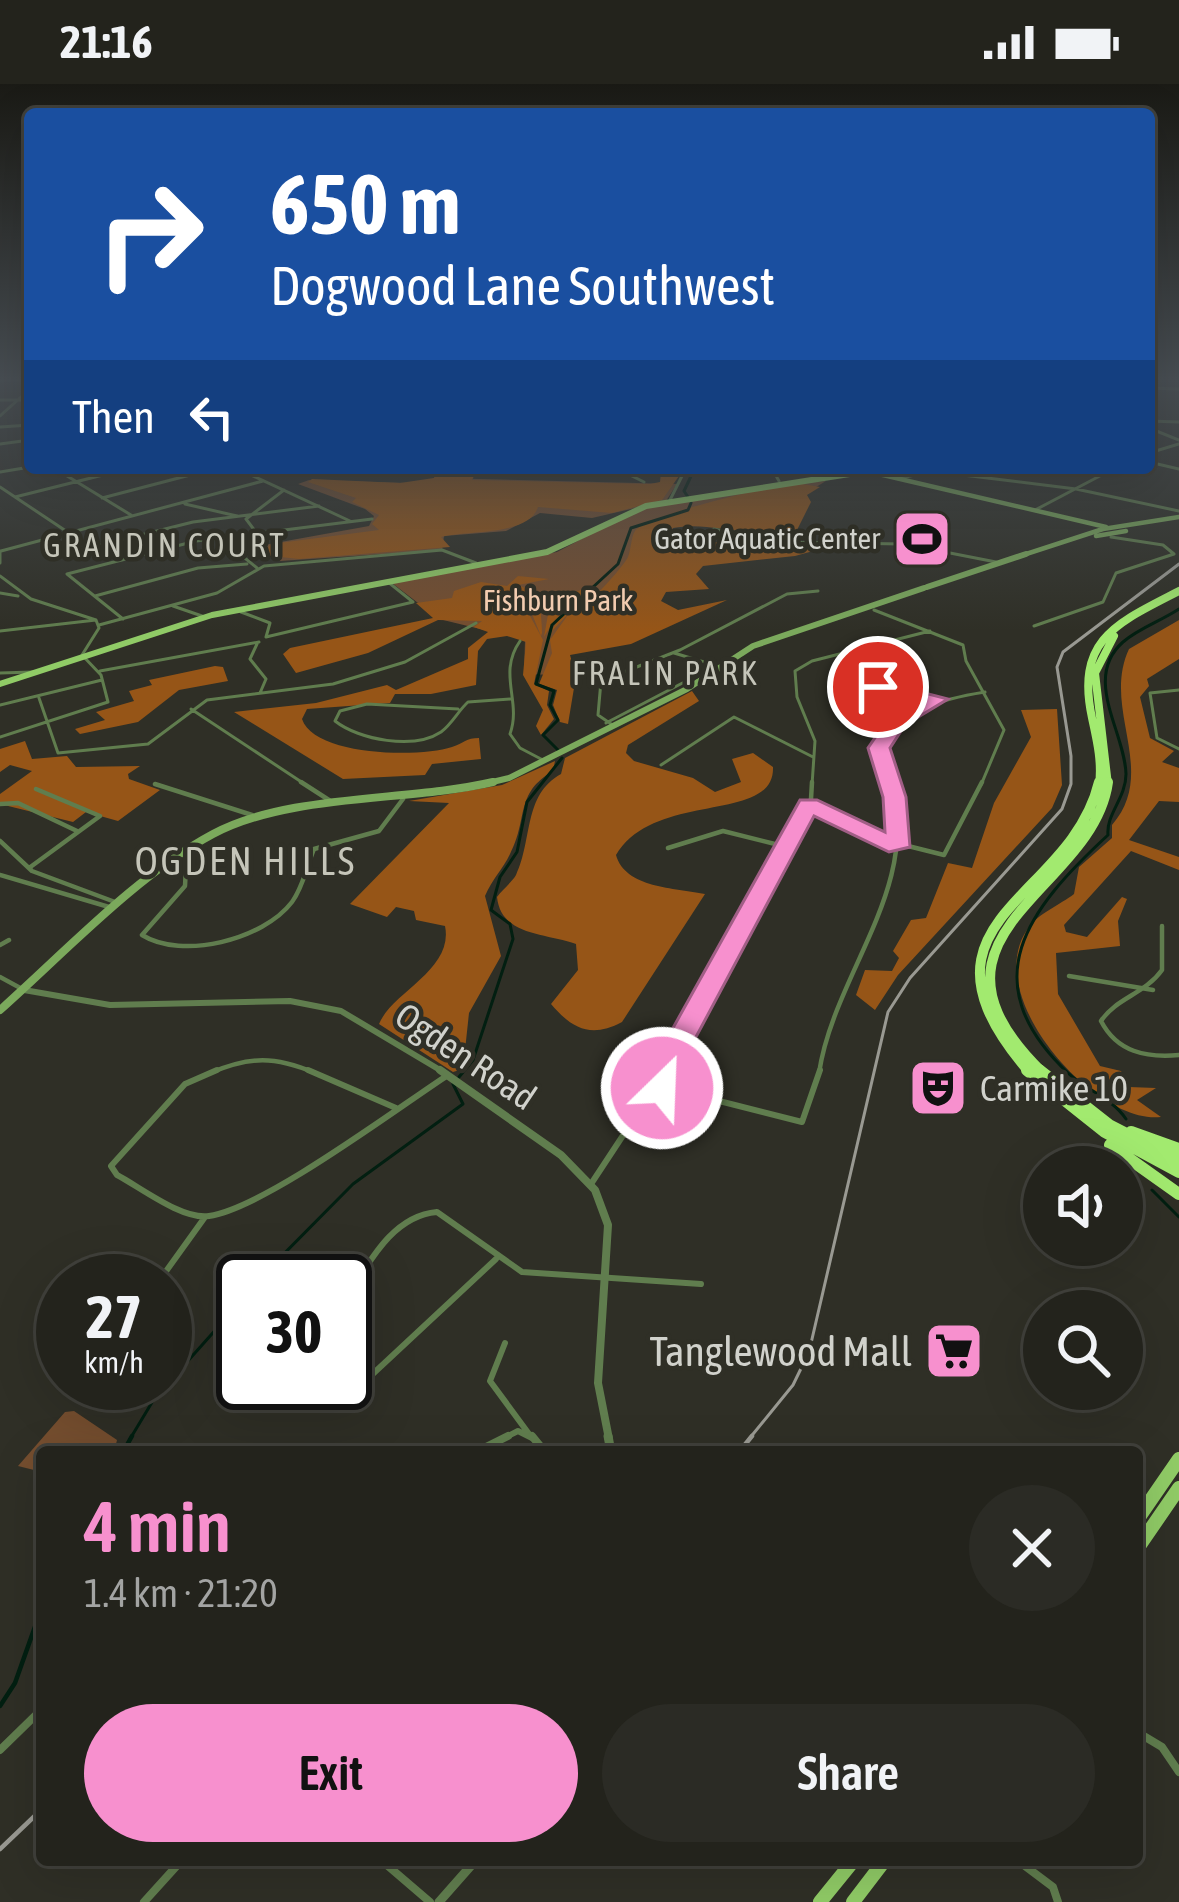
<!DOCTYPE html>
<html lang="en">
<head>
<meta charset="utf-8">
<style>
  :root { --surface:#23231c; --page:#2b2b25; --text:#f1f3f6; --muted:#a3a4a3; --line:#40403b; --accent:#f790ce }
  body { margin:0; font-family:"Asap Condensed",sans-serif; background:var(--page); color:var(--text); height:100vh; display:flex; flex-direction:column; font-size:45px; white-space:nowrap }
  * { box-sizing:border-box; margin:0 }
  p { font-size:39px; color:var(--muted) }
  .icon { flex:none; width:66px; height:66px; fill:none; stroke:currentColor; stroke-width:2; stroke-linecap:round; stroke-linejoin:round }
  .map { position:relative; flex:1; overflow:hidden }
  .details { position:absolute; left:36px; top:1362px; width:1107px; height:420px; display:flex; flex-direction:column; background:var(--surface); border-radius:12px; box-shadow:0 12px 48px #0002,0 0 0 3px var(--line) }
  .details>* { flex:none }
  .hud { position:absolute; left:24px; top:24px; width:1131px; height:366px; border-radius:12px; box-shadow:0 12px 48px #0002,0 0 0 3px var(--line); background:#1a4fa0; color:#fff; overflow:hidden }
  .controls { position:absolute; left:1023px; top:1062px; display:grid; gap:24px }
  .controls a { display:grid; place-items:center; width:120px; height:120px; border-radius:50%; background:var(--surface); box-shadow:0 12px 48px #0002,0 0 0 3px var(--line); font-size:60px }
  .speed { position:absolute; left:36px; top:1170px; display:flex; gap:24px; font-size:60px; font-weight:700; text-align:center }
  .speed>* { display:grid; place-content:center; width:156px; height:156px; border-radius:50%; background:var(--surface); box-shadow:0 12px 48px #0002,0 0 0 3px var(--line); line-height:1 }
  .speed small { font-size:30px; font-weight:400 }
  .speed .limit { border:6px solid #111; border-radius:18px; background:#fff; color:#111 }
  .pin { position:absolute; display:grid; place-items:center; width:102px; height:102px; color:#fff; margin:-51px; border:6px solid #fff; border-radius:50%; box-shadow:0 3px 12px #0007 }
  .me { position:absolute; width:132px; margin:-66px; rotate:24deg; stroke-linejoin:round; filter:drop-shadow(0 0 9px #0008) }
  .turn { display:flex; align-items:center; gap:42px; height:252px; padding:0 48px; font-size:54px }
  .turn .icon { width:156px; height:156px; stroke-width:2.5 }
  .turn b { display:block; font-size:84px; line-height:102px }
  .then { display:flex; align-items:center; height:114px; padding:0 48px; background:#0003; gap:24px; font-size:45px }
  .round { display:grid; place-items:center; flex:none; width:126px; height:126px; border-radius:63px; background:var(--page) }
  .head { display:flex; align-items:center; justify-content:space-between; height:204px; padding:0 48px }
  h1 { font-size:72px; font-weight:600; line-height:90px; color:var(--accent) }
  .cta { display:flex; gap:24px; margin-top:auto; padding:24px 48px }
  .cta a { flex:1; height:138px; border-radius:72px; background:var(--accent); color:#111; font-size:48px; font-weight:600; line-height:138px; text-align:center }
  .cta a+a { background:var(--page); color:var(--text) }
  .status { display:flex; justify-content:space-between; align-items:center; height:84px; padding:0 60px; background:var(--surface); direction:ltr }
  .status svg { height:33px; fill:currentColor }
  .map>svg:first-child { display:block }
</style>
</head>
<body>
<div class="status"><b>21:16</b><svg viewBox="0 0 49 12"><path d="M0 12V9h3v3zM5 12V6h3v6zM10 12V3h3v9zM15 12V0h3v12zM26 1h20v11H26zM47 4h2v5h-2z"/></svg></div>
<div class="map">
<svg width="1179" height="1818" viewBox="0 0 1179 1818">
  <rect width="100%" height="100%" fill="#2f2f26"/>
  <path fill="#754e2f" d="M437,394L677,400L666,417L653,422C712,415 767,401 826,397L748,444L689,432L655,452L555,591L524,590L525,556L439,535L392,499L557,468L644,422L592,434L540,429L506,447L444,452L442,466L280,477L264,461L369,442L374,432L365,425L298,400L309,396L408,399Z
    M74,1327L117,1356L114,1368H42V1388L18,1382L65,1328Z"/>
  <path fill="#965517" d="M437,384H470L460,391L475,390L472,396L650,400L660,398L661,389L679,392L662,416L612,429L538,423C529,452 468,446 441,453L450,463L299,475L262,471L271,460L379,446L372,440L379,431L352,418L356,414L308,398L312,395L400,399L434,394Z
    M797,399L820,403L807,411L811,418L798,444V457L760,454L754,446C730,449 704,438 673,444L669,450C684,462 805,460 835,461L795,472L703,482L696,490L709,505L666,508L661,517L678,526L727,516L631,560L570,571L576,592L568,640L560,638L553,621L557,606L539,600L552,569L550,556L570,528L549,550L566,525L587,513C566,522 555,534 544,553L549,525L575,516L570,510L592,502L589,516L577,527C586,524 624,482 628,473C631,466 631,453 635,447C646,431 773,401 797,399Z
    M518,492L549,495L518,501L542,511C539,522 542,537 542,549L541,552L532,530L538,512L530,507L536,513L529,530L543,556L534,600L549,607L547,621L554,635L541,651L536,642L543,626L523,591L526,558L507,552L487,555L478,567L476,601L431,610H395L390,619L307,625L302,635C314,672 419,674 452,663C464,659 466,654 479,654L481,675L432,680L425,691L343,695L234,628L316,619L387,601L396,606L468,575V564L488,548L474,543L482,537L438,536L368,569L296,589L283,570L290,564L433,534L416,519L452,514L454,507L481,498L507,502Z
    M1179,536V575L1147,595L1149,602L1140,613L1150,654L1174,667L1162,678L1179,684V718L1159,717L1129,756L1179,773V786L1131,767L1064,841L1066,848L1087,853L1122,813L1127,815L1118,837L1120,862L1056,869L1058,910L1100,982L1121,987L1129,1003L1156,1004L1137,1016L1161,1033C1095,1041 978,910 1029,843C1038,830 1061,820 1074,810L1079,783L1112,754V741C1159,687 1101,625 1129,565Z
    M215,582L223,583L228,597L179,606L138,638L80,650L75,645L105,636L96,628L134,617L129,607L152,601L149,596Z
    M692,607L699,617L628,661L626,669L634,677L693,694L715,708L741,698L732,675L753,669L773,683C775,740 655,706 616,771C625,804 675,804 705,810L622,938C592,954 573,946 551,920L578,886L576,860C545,849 501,852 497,813C502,806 512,798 516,791C533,755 523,711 561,690L565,674Z
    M1057,625L1062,701L1052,724L898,891L875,926L856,911L865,886L892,887L899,874L893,867L911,836L926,834L948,779L972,784L994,719L1031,653L1021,626Z
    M25,657L32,675L67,672L76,683L140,682L128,690L129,695L160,706L118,737L86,728L73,738L0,720V710L32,687L10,681L0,688V665Z
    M555,677L553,687C514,710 529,734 510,770C503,785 492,795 485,812L501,872L469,929L463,985L453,988L379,940C392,908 454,886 445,842L416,836L414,827L396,823L387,833L350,820L449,719L409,717L502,701Z"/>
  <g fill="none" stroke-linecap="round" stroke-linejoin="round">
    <path stroke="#021f11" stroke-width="3" d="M688,413L684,407L693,388
      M559,667L543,651L558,636L550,621L554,607L536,600L552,541L618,480L631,444L688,426L691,419
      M459,993L473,976L513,855L510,840L491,826L500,793L517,768L527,718L562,674
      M1126,1035C1111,1013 1087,1007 1068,989C971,897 1028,825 1108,751C1106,730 1126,714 1126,690C1125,648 1082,594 1123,558C1139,544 1161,537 1179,525
      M1152,1106L1179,1133
      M257,1197L353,1100L463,1020L453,1000
      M130,1355L154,1315L243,1215"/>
    <path stroke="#021f11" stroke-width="4.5" d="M123,1368L132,1352
      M0,1622L15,1599L42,1523"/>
    <path stroke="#607d4e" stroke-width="3" d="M0,297L30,295
      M1149,304L1179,305
      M0,316H30
      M0,332L30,305
      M1149,337L1179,338
      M0,343L30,341
      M1149,344L1179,356
      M1149,369L1179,360
      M54,384L131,431
      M236,384L350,437
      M478,384V389H626L644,398
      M936,384L930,387L1076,405L1179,427
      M1048,384L1104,391
      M0,388L30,383
      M902,394L931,387
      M779,397L775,390L788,384
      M0,403L69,449
      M15,413L131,384
      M102,414L217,384
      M670,416L686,384
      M185,420L237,432
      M1035,426L1115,384
      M714,445L770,458L904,460L996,478
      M93,463L193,438L319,422
      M0,467V479
      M1,467L263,397
      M257,484L235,466L258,451L246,435L284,406
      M0,492L31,515L96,536L99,544L82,571L101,591L108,618L0,653
      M0,509L18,512
      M95,512L198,484L247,480
      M173,522L202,532
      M874,526L963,561L966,577L1004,646L981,701
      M241,528L270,539L266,553
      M123,535L67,490L196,457L372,435
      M99,541L217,509L264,482L442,466L476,479
      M1034,542L1103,518L1116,489L1174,470L1163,461L1111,453
      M0,547L96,536
      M266,553L413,518L388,498
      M520,557C497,590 522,617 510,650L520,664L541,675
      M257,560L250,575L266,595L260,609
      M674,569L714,581
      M100,587L259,558
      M0,589L33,588
      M878,603L938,615
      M1179,606L1150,609L1157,654L1179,665
      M39,614L58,669L148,660L207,616L333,600L405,578L476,539
      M0,621L102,596
      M191,625L306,701
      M458,625L367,620L340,627L335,637C359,656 414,666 441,648C452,640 458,627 468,618L510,615
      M606,639L715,582
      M614,642L598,631L601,597L680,566L787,510L818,507
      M661,681L734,633L813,673
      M812,701L815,657L797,613L795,587L812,577L930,547
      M891,701L880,662C905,624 942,615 985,608"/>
    <path stroke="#607d4e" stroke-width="4.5" d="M301,698L332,718
      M155,700L252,731
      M0,720L18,719L77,747
      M809,721L864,751L944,771L982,698
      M0,757L32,787L115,818
      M668,764L723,747L787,763
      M168,780L186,783L185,802L142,851C182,876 263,856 292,818C303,803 307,782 314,765L379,747L403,715
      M29,784L100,732L36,705
      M0,791L109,823
      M1162,842V886C1145,910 1116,914 1101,937C1117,968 1146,974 1179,971
      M0,861L9,856
      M1069,892L1153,906
      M0,893L24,906
      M210,989C250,972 275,972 315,989
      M667,989L811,715L812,698
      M819,989C834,889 922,804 891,698"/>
    <path stroke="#607d4e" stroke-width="6" d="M217,986L185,1000L111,1082L117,1091C140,1103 182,1136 209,1132C264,1124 396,1025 448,991
      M308,986L396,1024
      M668,986L660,1002L802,1038L820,986
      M591,1100L647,1015
      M159,1197L205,1133
      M345,1216C368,1181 391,1132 437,1128L522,1188L701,1200
      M505,1259L490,1297L529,1350
      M320,1299L362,1300L496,1175
      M502,1355L518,1347L534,1355"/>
    <path stroke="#607d4e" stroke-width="8" d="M532,1352L545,1368
      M476,1368L508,1352
      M1137,1648L1162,1663L1179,1688
      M0,1666L42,1625
      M381,1776L430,1818
      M1017,1776L1053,1803L1058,1818
      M144,1818L182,1776"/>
    <path stroke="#607d4e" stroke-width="3" d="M0,360L30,356
      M1149,378L1179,385"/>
    <path stroke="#607d4e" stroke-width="6" d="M24,906L110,921L290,917L341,927L445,989"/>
    <path stroke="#607d4e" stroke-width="8" d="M440,986L561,1071L595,1106L608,1141L598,1299L609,1355"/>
    <path stroke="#607d4e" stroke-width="9" d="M608,1352L611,1368
      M439,1818L476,1776"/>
    <path stroke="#7ba95c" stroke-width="4.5" d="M870,388L1106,443
      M1096,452L1126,447
      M1017,473L1103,445L1179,433"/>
    <path stroke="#7ba95c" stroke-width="6" d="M927,503L1026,470
      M480,701L509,694L687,605L753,562L924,504"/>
    <path stroke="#7ba95c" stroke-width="8" d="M0,926C64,869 138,790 213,750C290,709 407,718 493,698"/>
    <path stroke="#90cb66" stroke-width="6" d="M0,600L212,531L547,468L646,422L888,384"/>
    <path stroke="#90cb66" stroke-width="14" d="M1137,1436L1179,1375
      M1137,1465L1179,1404
      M820,1818L854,1776
      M853,1818L885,1776"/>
    <path stroke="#a2ea6f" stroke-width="8" d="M1099,701C1102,678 1097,657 1092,634C1075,555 1117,539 1179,507
      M1108,701L1095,589L1114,552"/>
    <path stroke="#a2ea6f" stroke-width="10" d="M1030,989C896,835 1070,819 1099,698
      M1043,989C899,849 1093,809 1108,698"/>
    <path stroke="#a2ea6f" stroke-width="12" d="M1027,986L1105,1048L1179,1088
      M1039,986L1109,1041L1179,1077
      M1131,1048L1179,1065
      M1110,1061L1179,1110"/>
    <path stroke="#999992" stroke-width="3" d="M749,1355L793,1301L809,1268L888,928L910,894L1062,725L1071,700V672L1057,583L1063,568L1179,480"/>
    <path stroke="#999992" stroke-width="4.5" d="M739,1368L752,1352
      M0,1765L42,1725"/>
  </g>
  <linearGradient id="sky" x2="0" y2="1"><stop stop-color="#1a1a15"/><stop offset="0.54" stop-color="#474d52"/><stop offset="1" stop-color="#474d52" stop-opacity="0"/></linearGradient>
  <rect width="1179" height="547" fill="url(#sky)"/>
  <path fill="#f790ce" stroke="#a15e86" stroke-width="3" d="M878,597L948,615L905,641L890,664L906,713L910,763L889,768L814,732L673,996L677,1004L673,1010H652L644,996L800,716H817L885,748L883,713L868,664L890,632L918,618L870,607V599Z"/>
  <defs>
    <g id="stadium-square" transform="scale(3)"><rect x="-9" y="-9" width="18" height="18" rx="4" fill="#f790ce" stroke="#2f2f26"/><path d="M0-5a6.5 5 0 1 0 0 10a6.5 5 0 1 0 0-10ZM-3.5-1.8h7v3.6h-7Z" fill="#111"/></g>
    <g id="theatre-square" transform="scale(3)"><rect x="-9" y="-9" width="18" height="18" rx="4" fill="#f790ce" stroke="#2f2f26"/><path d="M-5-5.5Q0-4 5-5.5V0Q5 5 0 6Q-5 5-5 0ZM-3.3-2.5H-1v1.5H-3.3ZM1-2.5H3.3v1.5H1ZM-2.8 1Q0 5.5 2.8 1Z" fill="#111"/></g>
    <g id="supermarket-square" transform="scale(3)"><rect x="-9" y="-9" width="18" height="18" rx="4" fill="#f790ce" stroke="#2f2f26"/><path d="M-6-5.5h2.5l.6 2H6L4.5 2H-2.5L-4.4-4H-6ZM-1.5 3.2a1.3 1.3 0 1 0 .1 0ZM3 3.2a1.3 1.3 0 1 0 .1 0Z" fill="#111"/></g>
  </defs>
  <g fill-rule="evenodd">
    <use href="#stadium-square" x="922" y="455"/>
    <use href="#theatre-square" x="938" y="1004"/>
    <use href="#supermarket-square" x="954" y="1267"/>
  </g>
  <g text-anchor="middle" stroke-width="9" stroke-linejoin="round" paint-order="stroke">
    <g font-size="30" fill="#d1d2cc" stroke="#2f2f26" text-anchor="end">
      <text x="880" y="465">Gator Aquatic Center</text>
    </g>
    <g font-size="30" fill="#f2ccb0" stroke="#2f2f26">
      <text x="558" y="527">Fishburn Park</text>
    </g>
    <g font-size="33" letter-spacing="3" fill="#c5c5b9" stroke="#2f2f26">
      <text x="165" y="473">GRANDIN COURT</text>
      <text x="666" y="601">FRALIN PARK</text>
    </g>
    <g font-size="36" fill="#d1d2cc" stroke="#2f2f26">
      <text transform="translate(466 972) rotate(34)" y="13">Ogden Road</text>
    </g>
    <g font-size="36" fill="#d1d2cc" stroke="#2f2f26" text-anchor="start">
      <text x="980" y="1017">Carmike 10</text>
    </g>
    <g font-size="39" letter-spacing="3" fill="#c5c5b9" stroke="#2f2f26">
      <text x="246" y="791">OGDEN HILLS</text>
    </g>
    <g font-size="42" fill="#d1d2cc" stroke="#2f2f26" text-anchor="end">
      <text x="912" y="1282">Tanglewood Mall</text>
    </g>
  </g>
</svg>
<div class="controls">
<a><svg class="icon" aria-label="sound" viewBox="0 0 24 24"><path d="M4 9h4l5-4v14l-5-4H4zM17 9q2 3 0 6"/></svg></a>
<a><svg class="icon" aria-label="search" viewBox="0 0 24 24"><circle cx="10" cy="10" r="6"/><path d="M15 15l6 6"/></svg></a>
</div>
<div class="speed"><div>27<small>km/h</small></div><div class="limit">30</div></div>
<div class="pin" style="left:878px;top:603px;background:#d93025"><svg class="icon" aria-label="arrive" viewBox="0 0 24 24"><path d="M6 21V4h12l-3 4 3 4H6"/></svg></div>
<svg class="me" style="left:662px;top:1004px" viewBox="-20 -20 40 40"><circle r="17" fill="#f790ce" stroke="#fff" stroke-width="3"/><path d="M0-11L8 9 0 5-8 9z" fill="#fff"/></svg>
<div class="hud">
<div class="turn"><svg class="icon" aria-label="right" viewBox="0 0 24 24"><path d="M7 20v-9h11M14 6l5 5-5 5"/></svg><div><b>650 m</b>Dogwood Lane Southwest</div></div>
<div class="then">Then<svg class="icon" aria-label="left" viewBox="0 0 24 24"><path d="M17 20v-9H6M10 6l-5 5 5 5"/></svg></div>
</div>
<section class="details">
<div class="head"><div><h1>4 min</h1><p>1.4 km · 21:20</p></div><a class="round"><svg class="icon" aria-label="close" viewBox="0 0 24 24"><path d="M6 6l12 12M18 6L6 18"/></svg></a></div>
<div class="cta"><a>Exit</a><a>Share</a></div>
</section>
</div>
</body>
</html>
